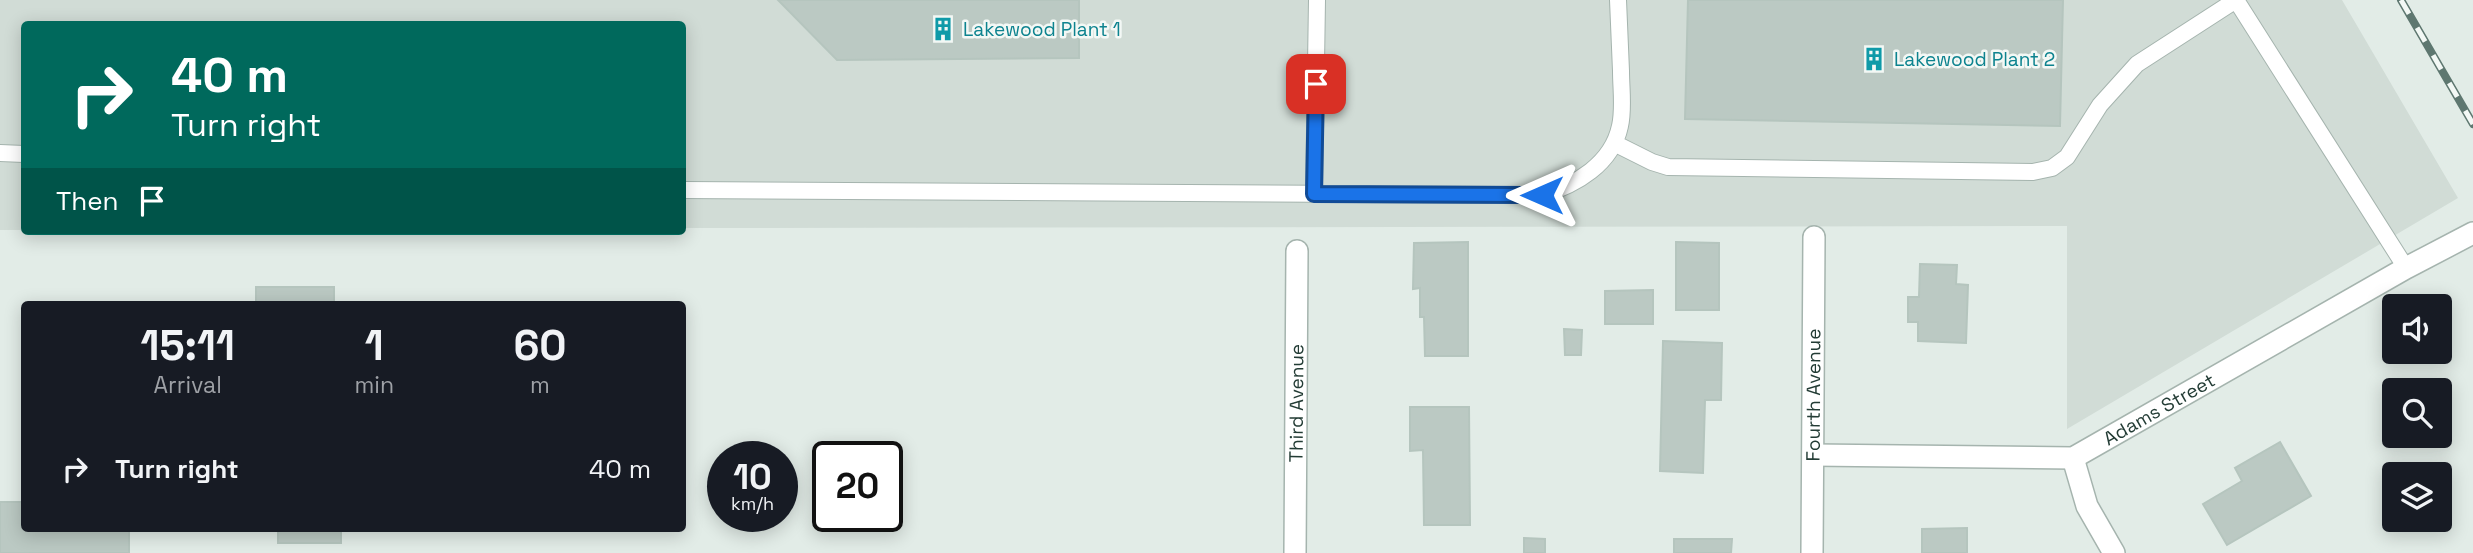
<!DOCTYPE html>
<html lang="en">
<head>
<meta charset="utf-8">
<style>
  :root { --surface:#171b24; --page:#242831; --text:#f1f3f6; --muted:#9ea1a6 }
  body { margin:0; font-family:"Space Grotesk",sans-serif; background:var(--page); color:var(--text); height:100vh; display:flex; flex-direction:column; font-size:26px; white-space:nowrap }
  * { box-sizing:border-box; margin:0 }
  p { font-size:23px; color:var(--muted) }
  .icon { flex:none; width:38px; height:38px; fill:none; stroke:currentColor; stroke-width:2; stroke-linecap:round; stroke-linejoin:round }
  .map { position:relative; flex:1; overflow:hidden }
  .side { position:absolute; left:21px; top:301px; width:665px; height:231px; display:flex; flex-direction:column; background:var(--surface); border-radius:7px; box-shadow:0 4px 18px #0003 }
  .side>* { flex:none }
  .banner { position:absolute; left:21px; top:21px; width:665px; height:214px; border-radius:7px; box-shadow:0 4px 18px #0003; background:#00695c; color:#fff; overflow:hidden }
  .fabs { position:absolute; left:2382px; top:294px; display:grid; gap:14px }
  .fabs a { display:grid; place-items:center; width:70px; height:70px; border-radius:7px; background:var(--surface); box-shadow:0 4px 18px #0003; font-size:35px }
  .speed { position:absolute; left:707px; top:441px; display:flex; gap:14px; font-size:35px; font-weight:700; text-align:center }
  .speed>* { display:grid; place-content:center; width:91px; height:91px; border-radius:50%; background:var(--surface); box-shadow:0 4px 18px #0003; line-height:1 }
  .speed small { font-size:18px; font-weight:400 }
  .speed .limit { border:4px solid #111; border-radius:10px; background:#fff; color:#111 }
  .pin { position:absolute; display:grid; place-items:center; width:60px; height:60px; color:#fff; margin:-30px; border-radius:14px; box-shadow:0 4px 10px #0006 }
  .me { position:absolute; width:77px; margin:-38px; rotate:270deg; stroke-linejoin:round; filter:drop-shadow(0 0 5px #0008) }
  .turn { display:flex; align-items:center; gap:24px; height:147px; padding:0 35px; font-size:32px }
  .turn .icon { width:91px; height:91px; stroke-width:2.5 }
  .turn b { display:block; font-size:49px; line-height:60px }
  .then { display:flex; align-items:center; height:66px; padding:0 35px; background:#0003; gap:14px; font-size:26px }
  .eta { display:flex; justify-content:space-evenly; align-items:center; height:119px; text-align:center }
  .eta b { font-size:42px; font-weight:700; line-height:49px }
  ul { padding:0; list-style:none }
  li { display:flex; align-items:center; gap:21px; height:98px; padding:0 35px }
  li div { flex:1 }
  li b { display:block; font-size:26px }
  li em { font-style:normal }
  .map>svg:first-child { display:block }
</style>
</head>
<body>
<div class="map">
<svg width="2473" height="553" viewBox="0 0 2473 553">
  <rect width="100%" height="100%" fill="#e2ece7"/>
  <path fill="#d1dcd6" d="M0,0H2342L2458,198L2067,429V226L683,228L682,24H24V230H0Z"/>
  <path fill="#bbc9c3" stroke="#b5c5be" stroke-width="2" d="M778,0H1079V58L837,60Z
    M1688,0H2063L2060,126L1685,119Z
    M1468,242V356H1425L1424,317H1420V288L1413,289L1414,243Z
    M1676,242L1719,243V310H1676Z
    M1920,264L1957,265L1956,284L1968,285L1966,343L1918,341V322H1908V297H1919Z
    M256,287H334V304H256Z
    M1653,290V324H1605V291Z
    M1564,329L1582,330L1581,355H1565Z
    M1663,341L1722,343L1721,400H1705L1703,473L1660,471Z
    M1410,407H1469L1470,525H1424L1423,450L1410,451Z
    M2280,442L2311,496L2227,545L2203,504L2242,481L2235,468Z
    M0,502H24V528H129V553H0Z
    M278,528H341V543H278Z
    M1967,528V553H1922V529Z
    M1524,538L1545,539V553H1524Z
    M1674,539H1732L1731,553H1674Z"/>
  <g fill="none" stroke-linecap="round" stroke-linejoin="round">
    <g stroke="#a5b4ae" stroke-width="18">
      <path id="service" d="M2236,0L2406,268
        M1614,143L1652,162L1668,167L2033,172L2052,168L2067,157L2100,105L2137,64L2236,0
        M0,153L24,154
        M682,190L1542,195C1576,185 1612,164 1620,126C1624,109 1621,89 1621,71C1620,48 1619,24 1618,0
        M1314,194L1317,0"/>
    </g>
    <g stroke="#a5b4ae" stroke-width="24">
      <g id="minor">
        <path id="s1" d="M1813,455L2073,458L2406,268L2473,233"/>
        <path d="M2073,458L2087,506L2114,553"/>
        <path id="s2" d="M1295,553L1297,251"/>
        <path id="s3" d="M1812,553L1814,237"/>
      </g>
    </g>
    <use href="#service" stroke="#fff" stroke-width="16"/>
    <use href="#minor" stroke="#fff" stroke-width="21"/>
    <g stroke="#5e7770" stroke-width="8">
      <path id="rail" d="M2401,0L2473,124"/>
    </g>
    <use href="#rail" stroke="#f3f8f5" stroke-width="5" stroke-dasharray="16" stroke-linecap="butt"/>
  </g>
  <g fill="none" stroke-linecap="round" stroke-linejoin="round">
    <g stroke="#114b97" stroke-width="18">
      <path id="route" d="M1316,84L1314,194L1542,195"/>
    </g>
    <use href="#route" stroke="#1a73e8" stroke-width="12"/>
  </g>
  <defs>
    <g id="building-bare" transform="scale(1.89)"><path d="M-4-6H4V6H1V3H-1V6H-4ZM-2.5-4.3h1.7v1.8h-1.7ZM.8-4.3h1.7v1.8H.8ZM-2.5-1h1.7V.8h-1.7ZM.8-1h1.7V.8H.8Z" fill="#0f9aa8" stroke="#f3f8f5" stroke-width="2.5" paint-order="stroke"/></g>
  </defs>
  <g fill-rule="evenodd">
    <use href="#building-bare" x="943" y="29"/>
    <use href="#building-bare" x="1874" y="59"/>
  </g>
  <g text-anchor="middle" stroke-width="5" stroke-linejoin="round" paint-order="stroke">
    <g font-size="19" fill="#0d838f" stroke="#f3f8f5" text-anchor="start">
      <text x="963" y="36">Lakewood Plant 1</text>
      <text x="1894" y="66">Lakewood Plant 2</text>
    </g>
    <g font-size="19" fill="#233c35" stroke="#f3f8f5">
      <text dy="7" stroke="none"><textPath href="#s3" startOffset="158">Fourth Avenue</textPath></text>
      <text dy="7" stroke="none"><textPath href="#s2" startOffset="150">Third Avenue</textPath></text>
      <text dy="7" stroke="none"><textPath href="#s1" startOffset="359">Adams Street</textPath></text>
    </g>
  </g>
</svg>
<div class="fabs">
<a><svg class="icon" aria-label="sound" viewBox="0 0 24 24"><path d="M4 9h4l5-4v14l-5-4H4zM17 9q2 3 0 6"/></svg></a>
<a><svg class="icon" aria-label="search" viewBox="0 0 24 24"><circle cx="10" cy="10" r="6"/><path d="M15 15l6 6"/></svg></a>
<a><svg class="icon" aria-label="layers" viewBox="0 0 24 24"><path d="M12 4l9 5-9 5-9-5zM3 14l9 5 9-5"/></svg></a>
</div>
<div class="speed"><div>10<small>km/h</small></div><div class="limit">20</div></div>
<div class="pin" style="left:1316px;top:84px;background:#d93025"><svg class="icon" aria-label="arrive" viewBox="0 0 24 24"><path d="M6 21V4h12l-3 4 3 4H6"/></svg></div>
<svg class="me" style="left:1542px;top:195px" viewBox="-20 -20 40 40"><path d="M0-17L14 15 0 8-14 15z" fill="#1a73e8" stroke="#fff" stroke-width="4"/></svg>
<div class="banner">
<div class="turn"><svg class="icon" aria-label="right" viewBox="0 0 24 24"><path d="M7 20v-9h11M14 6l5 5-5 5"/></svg><div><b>40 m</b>Turn right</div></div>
<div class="then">Then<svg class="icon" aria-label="arrive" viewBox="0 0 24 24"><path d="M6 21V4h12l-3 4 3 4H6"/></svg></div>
</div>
<section class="side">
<div class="eta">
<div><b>15:11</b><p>Arrival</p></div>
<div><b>1</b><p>min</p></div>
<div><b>60</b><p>m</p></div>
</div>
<ul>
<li><svg class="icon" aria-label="right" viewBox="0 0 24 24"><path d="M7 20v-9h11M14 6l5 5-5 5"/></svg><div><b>Turn right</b></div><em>40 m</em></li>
</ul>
</section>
</div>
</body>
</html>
